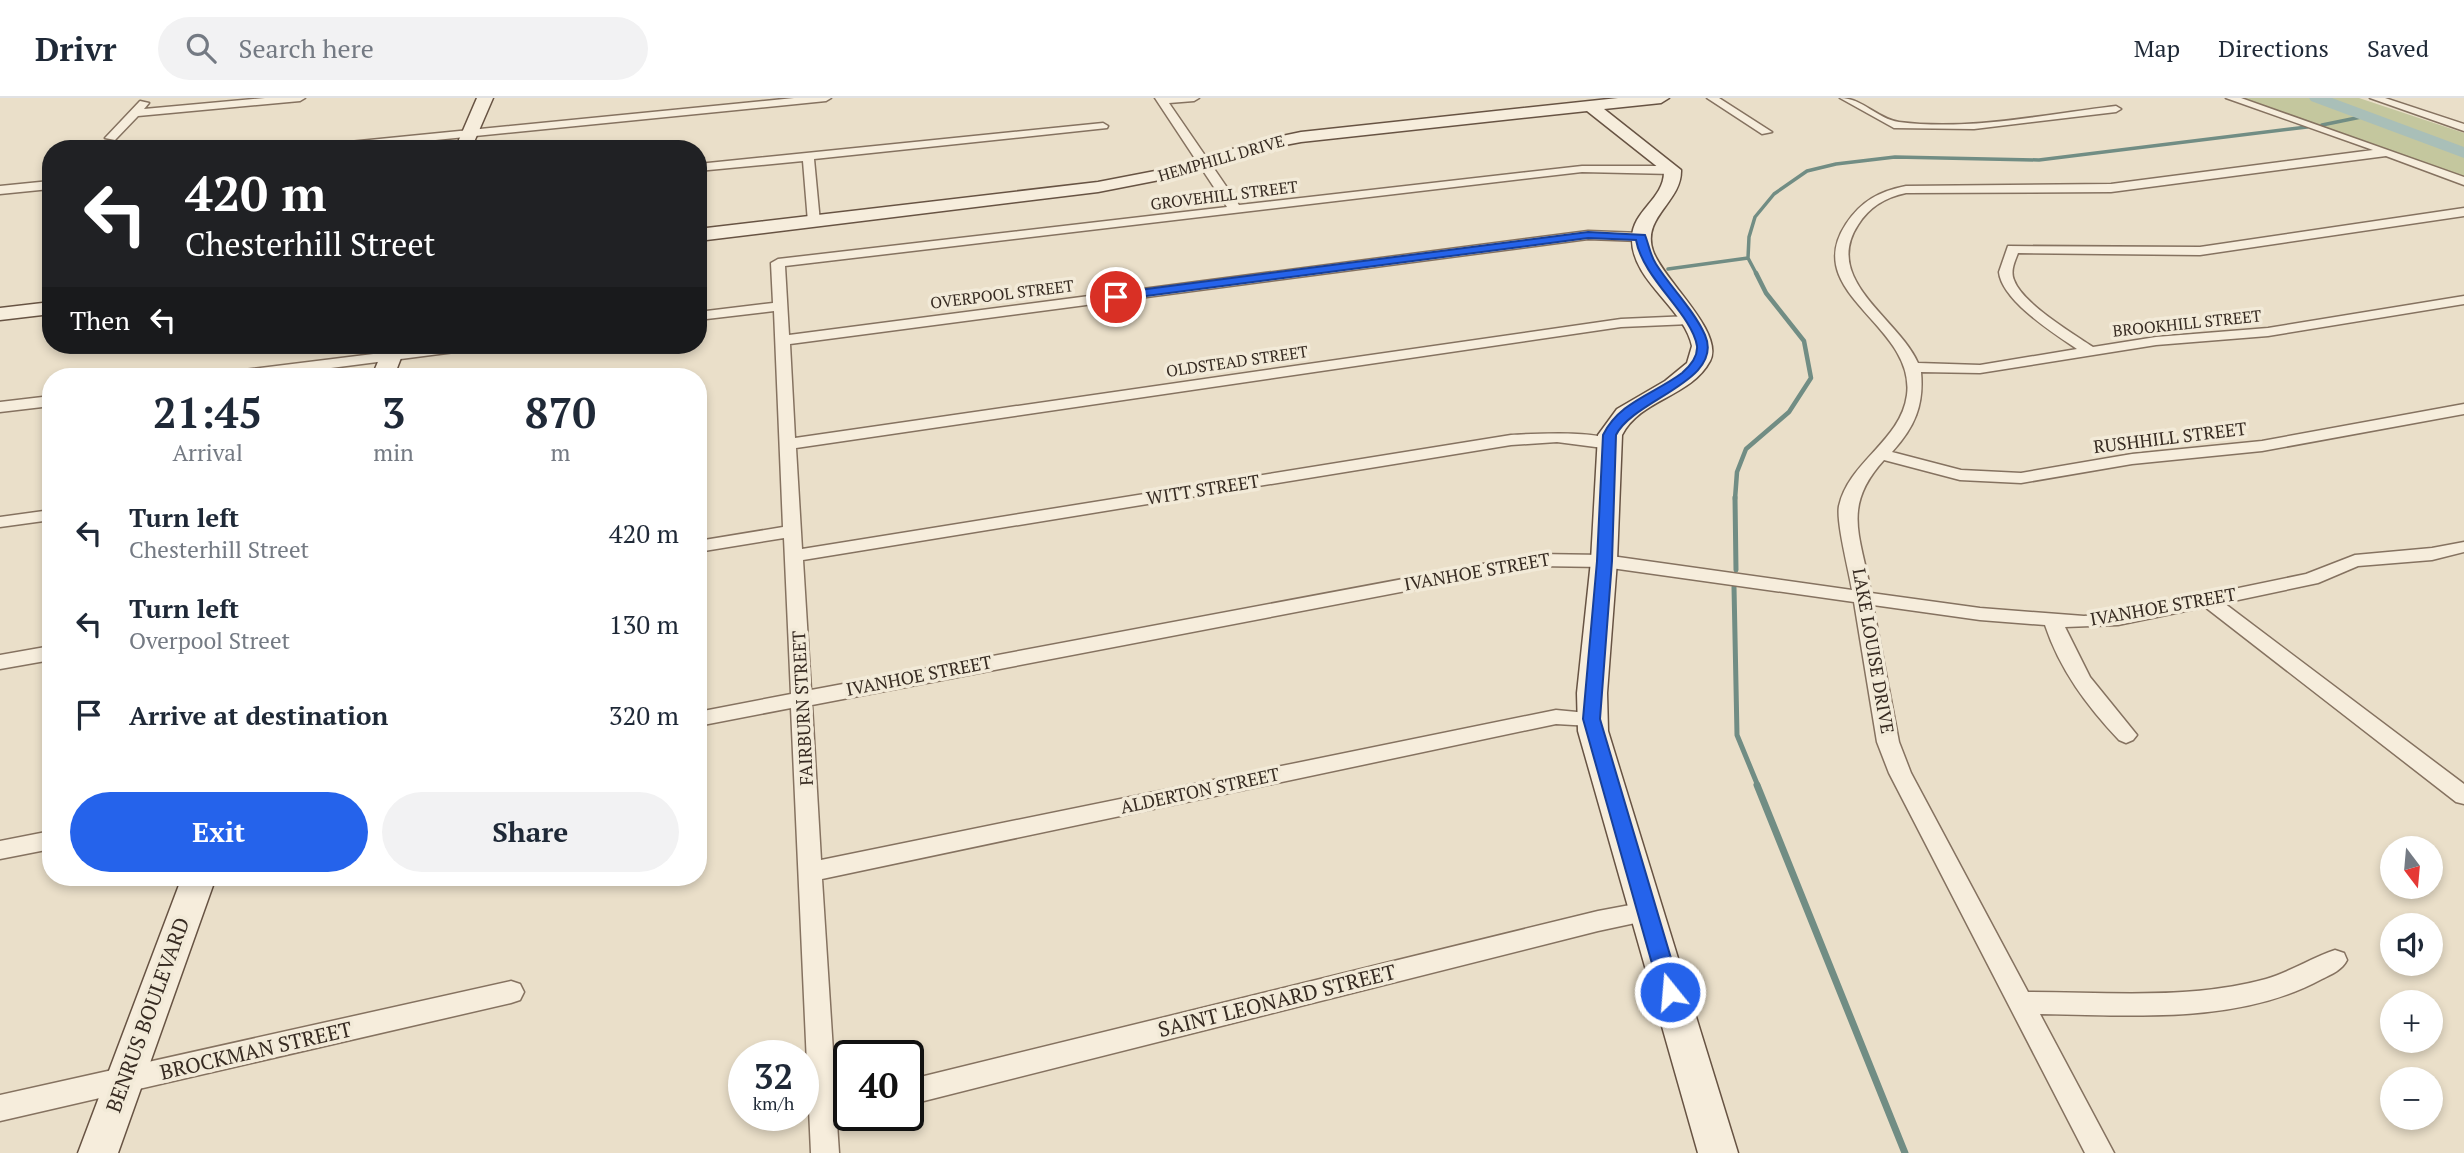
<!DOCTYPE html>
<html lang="en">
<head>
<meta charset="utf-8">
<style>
  :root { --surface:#fff; --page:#f2f2f3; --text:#1f2937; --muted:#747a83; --line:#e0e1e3; --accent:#2563eb }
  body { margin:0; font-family:"PT Serif",serif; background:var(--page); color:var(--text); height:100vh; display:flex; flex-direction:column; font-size:26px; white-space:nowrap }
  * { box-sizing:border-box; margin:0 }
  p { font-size:23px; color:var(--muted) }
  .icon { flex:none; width:38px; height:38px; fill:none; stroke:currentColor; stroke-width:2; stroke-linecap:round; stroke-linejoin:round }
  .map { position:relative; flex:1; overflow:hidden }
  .sheet { position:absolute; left:42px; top:270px; width:665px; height:518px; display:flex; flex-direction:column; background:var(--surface); border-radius:28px; box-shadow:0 4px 10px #0003 }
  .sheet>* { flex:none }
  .top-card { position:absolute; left:42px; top:42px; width:665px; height:214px; border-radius:28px; box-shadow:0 4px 10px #0003; background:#202124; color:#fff; overflow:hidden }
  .needle { width:46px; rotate:164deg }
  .buttons { position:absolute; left:2380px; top:738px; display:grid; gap:14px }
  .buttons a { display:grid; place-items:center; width:63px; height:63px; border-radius:50%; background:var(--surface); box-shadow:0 4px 10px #0003; font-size:35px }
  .speed { position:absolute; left:728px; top:942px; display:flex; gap:14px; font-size:35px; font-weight:700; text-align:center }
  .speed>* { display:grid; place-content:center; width:91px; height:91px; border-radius:50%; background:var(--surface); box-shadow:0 4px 10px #0003; line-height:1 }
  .speed small { font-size:18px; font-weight:400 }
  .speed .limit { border:4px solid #111; border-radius:10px; background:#fff; color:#111 }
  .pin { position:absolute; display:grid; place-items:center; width:60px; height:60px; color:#fff; margin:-30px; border:4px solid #fff; border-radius:50%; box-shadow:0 2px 7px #0007 }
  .me { position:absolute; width:77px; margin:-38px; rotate:343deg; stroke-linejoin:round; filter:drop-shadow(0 0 5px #0008) }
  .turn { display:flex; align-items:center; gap:24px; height:147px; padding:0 28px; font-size:32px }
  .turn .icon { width:91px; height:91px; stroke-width:2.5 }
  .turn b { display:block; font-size:49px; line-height:60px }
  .then { display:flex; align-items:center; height:66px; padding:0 28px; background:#0003; gap:14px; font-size:26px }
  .eta { display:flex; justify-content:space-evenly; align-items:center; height:119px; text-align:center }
  .eta b { font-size:42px; font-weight:700; line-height:49px }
  .action { display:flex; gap:14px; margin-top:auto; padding:14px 28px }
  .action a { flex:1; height:80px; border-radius:42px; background:var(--accent); color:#fff; font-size:28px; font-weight:700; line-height:80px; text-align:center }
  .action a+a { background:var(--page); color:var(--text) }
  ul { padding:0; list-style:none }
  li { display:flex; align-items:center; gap:21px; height:91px; padding:0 28px }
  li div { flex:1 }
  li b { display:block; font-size:26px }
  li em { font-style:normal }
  header { display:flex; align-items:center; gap:42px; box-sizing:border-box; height:98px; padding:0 35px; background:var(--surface); border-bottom:2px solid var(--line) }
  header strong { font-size:33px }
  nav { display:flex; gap:38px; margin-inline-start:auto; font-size:24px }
  .search { width:490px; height:63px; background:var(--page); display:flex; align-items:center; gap:18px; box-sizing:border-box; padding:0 24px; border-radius:38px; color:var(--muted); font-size:26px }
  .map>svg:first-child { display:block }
</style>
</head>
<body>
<header>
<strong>Drivr</strong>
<div class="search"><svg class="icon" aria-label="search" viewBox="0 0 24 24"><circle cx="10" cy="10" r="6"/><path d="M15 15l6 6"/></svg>Search here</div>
<nav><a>Map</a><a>Directions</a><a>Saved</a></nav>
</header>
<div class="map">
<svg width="2464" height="1055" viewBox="0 0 2464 1055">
  <rect width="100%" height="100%" fill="#eadfc9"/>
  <path fill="#c4c79e" d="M2240,0H2359L2464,35V81L2401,56Z"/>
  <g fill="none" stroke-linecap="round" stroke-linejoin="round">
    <path stroke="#718d84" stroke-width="3.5" d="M2322,27L2366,18
      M1748,160L1757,177
      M1668,171L1748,160L1749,139L1755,119L1774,96L1807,73L1836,66L1895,59L2039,62L2307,29"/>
    <path stroke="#718d84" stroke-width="4.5" d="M1735,401L1737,374L1746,351L1789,314L1811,280L1804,243L1766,195L1756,175"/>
    <path stroke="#718d84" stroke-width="5" d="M1735,399L1736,472
      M1734,489L1737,637L1758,688"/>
    <path stroke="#718d84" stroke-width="7" d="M1757,687L1905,1055"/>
    <path fill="#a9bfb8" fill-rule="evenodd" d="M2309,0H2332L2464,49V60L2311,3Z"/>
    <g stroke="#857260" stroke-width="3">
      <path id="street" d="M265,0H305L300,3L138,18L115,42L105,40L140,3L149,5L144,11Z
        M794,0H831L826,3L346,51H304L309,48Z
        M1155,0H1199L1194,3L1169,5L1239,107L1582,68H1673L1679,72L1673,76L1582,74L785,168L789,237L1588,133L1641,135L1647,139L1641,143L1588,141L790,246L795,340L1621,221L1690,218L1697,222L1690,226L1621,229L796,350L802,451L1511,337C1532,336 1605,331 1619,346L1611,351L1557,344L1511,347L803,462L811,592L1536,456L1604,457L1852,492C1849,473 1836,424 1839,408C1849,363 1901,343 1907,297C1916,227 1800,196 1846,126C1861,103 1880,93 1906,88L2111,86L2373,52L2226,0H2241L2464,79V87L2386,58L2111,94L1906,95C1886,99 1869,109 1858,127C1822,182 1898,220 1918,265L1980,267L2077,251C2055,236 2002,203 1999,174L2008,148L2200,149L2464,110V118L2200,157L2018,155C2015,163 2010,173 2014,182C2022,205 2072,235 2093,249L2156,239L2268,230L2464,198V206L2268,238L2156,247L1980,275L1921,274C1924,307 1915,329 1892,354L1961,372L2021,375L2132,356L2262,343L2464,306V316L2262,353L2132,366L2021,385L1960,382L1884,362C1841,409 1861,438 1871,495L1980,510L2084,518L2118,515L2306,476L2355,457L2432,450L2464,444V454L2432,462L2358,468L2318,485L2224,505L2464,686V706L2456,704L2205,509L2118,527L2065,529L2090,579L2137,637L2133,642L2126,645L2119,642C2087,608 2060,572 2045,527L1980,522L1873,507L1899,644L1911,675L2028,894C2106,894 2190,902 2266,881C2290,874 2311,860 2335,852L2344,855L2347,862C2342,872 2332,876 2322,881C2238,927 2133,917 2040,916L2114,1055H2085L1889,675L1877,644L1854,504L1604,469L1536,468L812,607L821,762L1556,612L1598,616L1601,621L1598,626L1591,628L1556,626L822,781L836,1000L849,996V1017H859L837,1025L839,1055H811L791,610L698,628V614L791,596L784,440L698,454V443L783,429L774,213L698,222V214L773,205L771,165L778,161L1227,109Z
        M1707,0H1719L1772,34L1762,36Z
        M1840,0C1863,0 1877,21 1899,24C1970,33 2046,16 2116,8L2121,11L2116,14L1974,31L1894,30Z
        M2370,0H2385L2464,26V33Z
        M1103,25L1108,28L1107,30L814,61L820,124L814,128L808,124L803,63L698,73V66Z
        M50,83V91L0,96V88Z
        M446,247H485L478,251L269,278H228L236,273Z
        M51,298V308L0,314V304Z
        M51,412V422L0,429V419Z
        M51,548V562L0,571V557Z
        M51,733V751L0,761V743Z
        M1646,804L1654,807L1658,814L1654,821L1598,833L908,1007V982L1598,813Z
        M511,883L520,886L524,894L520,902L511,905L0,1023V997Z"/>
    </g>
    <g stroke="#675343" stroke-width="3">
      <path id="secondary" d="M477,0H493L471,51H455Z
        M1618,0H1669L1661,5L1604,11L1681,72C1682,104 1641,119 1653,153C1663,182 1725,234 1710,263C1691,299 1640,301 1622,337L1617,463L1607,595L1608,633L1738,1055H1698L1578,633L1577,595L1591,463L1598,337L1617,311L1665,283L1687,265L1692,248C1684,209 1631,183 1632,140C1632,113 1664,101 1664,74L1587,13L1301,44L1264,51L1185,77L1098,94L698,143V131L1098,84L1181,68L1254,44L1301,34Z
        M51,204V216L0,222V210Z
        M385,247H406L394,278H372Z
        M182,779H216L118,1055H78Z"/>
    </g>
    <use href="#street" fill="#f6eddc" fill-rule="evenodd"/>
    <use href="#secondary" fill="#f6eddc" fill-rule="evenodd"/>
  </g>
  <path fill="#2563eb" stroke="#184099" stroke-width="2" d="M1588,134L1645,137C1649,147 1650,157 1656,166C1671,190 1694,212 1705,237C1725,283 1634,301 1616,337L1612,463L1600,621L1681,894L1678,900L1670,903L1663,900L1660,894L1583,621L1597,463L1603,337C1619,304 1654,296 1682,275C1689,269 1698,259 1697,248C1692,216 1643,181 1636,142L1588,140L1116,202L1111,199L1116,195Z"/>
  <g text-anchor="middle" stroke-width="7" stroke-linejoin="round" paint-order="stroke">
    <g font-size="16" fill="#372b22" stroke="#f2ead8">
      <text transform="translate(1221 60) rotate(-16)" y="6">HEMPHILL DRIVE</text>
      <text transform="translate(1224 97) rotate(-7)" y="6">GROVEHILL STREET</text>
      <text transform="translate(1002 196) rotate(-7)" y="6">OVERPOOL STREET</text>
      <text transform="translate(2187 225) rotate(-6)" y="6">BROOKHILL STREET</text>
      <text transform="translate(1237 263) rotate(-8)" y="6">OLDSTEAD STREET</text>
    </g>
    <g font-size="18" fill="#372b22" stroke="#f2ead8">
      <text transform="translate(2170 340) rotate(-7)" y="6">RUSHHILL STREET</text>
      <text transform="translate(1203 392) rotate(-9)" y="6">WITT STREET</text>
      <text transform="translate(1477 474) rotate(-10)" y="6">IVANHOE STREET</text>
      <text transform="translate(2163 509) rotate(-10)" y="6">IVANHOE STREET</text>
      <text transform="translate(1873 553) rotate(80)" y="6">LAKE LOUISE DRIVE</text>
      <text transform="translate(919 578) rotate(-11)" y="6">IVANHOE STREET</text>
      <text transform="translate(803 610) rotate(-93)" y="6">FAIRBURN STREET</text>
      <text transform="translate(1200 693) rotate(-12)" y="6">ALDERTON STREET</text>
    </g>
    <g font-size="21" fill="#372b22" stroke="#f2ead8">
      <text transform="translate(1277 903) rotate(-14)" y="7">SAINT LEONARD STREET</text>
      <text transform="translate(148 917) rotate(-70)" y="7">BENRUS BOULEVARD</text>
      <text transform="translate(256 953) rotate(-13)" y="7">BROCKMAN STREET</text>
    </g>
  </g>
</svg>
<div class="buttons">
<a><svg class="needle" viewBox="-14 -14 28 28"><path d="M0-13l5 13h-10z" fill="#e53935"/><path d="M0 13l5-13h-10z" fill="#747a83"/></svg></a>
<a><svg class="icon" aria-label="sound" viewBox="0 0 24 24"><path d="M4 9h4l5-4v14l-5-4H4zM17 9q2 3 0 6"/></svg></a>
<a>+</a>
<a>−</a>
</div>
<div class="speed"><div>32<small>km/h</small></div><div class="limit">40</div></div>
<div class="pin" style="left:1116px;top:199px;background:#d93025"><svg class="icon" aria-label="arrive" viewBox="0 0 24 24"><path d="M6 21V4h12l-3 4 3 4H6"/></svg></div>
<svg class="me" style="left:1670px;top:894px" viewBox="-20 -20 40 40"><circle r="17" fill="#2563eb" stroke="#fff" stroke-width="3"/><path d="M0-11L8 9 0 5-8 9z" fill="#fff"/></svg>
<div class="top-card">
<div class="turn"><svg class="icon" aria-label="left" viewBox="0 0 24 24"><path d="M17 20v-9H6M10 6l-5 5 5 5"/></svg><div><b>420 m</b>Chesterhill Street</div></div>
<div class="then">Then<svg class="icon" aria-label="left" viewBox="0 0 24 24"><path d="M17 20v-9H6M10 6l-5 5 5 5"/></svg></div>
</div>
<section class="sheet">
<div class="eta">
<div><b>21:45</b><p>Arrival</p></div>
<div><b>3</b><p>min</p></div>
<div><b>870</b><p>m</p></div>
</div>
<ul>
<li><svg class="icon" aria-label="left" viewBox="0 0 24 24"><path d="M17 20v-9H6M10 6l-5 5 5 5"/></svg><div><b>Turn left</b><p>Chesterhill Street</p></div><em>420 m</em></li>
<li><svg class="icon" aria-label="left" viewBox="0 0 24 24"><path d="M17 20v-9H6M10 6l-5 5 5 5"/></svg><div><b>Turn left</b><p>Overpool Street</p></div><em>130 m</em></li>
<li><svg class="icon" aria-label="arrive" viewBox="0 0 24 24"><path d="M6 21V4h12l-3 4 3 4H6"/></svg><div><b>Arrive at destination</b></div><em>320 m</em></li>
</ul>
<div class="action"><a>Exit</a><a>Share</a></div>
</section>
</div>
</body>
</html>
